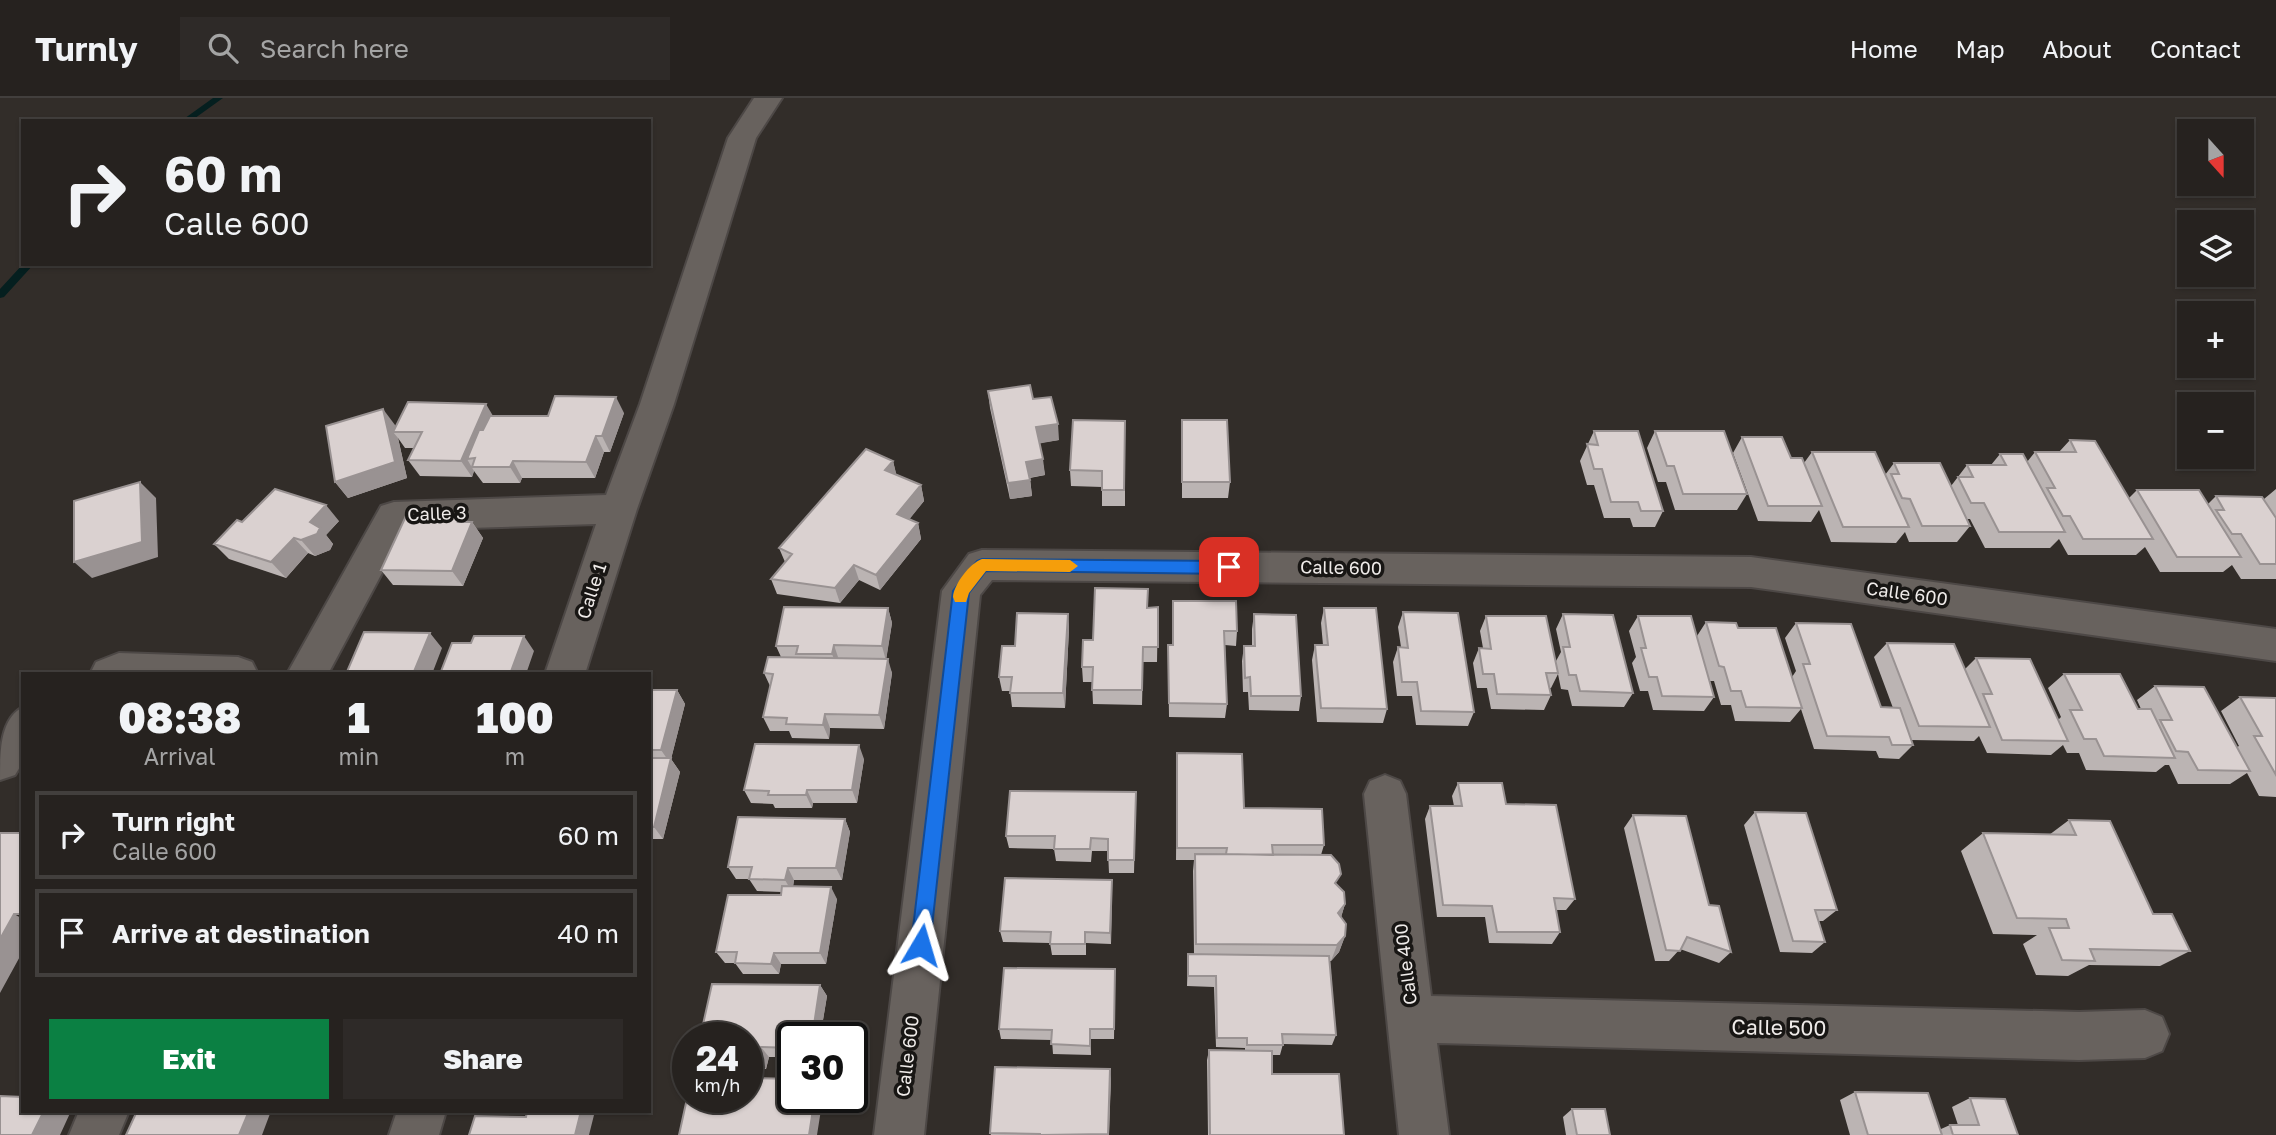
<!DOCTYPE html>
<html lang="en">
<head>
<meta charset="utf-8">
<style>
  :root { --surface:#26221f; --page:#2e2a28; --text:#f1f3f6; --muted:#a4a4a4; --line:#423f3d; --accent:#0b8043 }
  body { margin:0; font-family:"Golos Text",sans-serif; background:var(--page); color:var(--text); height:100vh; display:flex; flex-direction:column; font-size:26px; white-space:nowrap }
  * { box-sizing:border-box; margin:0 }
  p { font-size:23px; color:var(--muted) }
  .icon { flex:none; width:38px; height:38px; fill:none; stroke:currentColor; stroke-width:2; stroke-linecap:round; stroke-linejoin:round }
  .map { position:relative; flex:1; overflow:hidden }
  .panel { position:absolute; left:21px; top:574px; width:630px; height:441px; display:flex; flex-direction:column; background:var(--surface); border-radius:0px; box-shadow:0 2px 5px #0004,0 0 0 2px var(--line) }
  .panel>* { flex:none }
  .hud { position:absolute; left:21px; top:21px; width:630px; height:147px; border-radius:0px; box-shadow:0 2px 5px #0004,0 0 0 2px var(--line); background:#26221f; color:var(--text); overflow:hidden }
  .needle { width:46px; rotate:159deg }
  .buttons { position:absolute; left:2177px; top:21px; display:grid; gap:14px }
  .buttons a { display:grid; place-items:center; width:77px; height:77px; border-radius:0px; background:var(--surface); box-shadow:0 2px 5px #0004,0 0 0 2px var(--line); font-size:35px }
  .speed { position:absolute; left:672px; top:924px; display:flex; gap:14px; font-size:35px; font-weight:700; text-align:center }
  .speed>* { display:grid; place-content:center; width:91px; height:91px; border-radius:50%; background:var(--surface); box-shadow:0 2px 5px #0004,0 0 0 2px var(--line); line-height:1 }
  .speed small { font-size:18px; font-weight:400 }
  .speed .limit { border:4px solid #111; border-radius:10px; background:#fff; color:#111 }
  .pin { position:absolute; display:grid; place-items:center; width:60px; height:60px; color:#fff; margin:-30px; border-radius:14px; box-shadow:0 4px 10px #0006 }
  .me { position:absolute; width:77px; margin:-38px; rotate:7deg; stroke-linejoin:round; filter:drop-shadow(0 0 5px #0008) }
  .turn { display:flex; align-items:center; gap:24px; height:147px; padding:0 28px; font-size:32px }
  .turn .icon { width:91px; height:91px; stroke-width:2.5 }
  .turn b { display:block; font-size:49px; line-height:60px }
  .eta { display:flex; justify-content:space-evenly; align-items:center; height:119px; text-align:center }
  .eta b { font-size:42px; font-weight:800; line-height:49px }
  .button { display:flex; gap:14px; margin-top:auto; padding:14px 28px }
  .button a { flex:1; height:80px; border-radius:0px; background:var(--accent); color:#fff; font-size:28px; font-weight:800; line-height:80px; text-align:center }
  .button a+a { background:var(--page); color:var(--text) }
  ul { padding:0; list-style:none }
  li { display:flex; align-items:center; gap:21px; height:88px; margin:0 14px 10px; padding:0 14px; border:4px solid var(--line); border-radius:0px }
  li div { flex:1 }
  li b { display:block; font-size:26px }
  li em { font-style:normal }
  header { display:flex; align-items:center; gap:42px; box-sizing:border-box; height:98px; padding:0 35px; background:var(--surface); border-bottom:2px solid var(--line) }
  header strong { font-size:33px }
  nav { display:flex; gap:38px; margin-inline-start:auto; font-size:24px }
  .search { width:490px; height:63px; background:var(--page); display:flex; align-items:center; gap:18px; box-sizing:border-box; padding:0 24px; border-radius:0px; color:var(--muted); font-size:26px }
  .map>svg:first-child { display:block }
</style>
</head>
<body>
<header>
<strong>Turnly</strong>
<div class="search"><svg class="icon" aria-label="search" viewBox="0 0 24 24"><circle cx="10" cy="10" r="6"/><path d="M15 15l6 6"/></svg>Search here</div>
<nav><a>Home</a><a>Map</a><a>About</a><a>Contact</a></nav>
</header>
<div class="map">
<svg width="2276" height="1037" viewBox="0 0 2276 1037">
  <rect width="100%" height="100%" fill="#322d29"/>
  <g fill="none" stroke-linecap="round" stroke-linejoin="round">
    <path fill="#051f1f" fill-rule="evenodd" d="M213,0H223L191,23H181Z
      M23,166H34L4,199L0,200V191Z"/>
    <g stroke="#4d4846" stroke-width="4">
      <path id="minor" d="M754,0H782L756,40L674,306L637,411L585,576H545L596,426L405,432L328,576H287L381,408L394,404L606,397L640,306L728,40Z
        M982,452L1751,459L2276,531V563L1751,489L992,482L980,497L924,1037H874L942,493L969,456Z
        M119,555L238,559L252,564L258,576H90L96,564Z
        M23,609V664L15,677L0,682C0,653 0,621 23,609Z
        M1385,677L1400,683L1406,696L1431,898L2079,914L2145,912L2162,919L2169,936L2162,953L2145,960L2079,962L1437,945L1449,1037H1399L1364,696L1370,683Z
        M79,1013H129L119,1037H69Z
        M397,1013H446L439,1037H389Z"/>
    </g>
    <use href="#minor" fill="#68625e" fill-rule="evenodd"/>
  </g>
  <path fill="#bbb4b3" d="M988,293L1033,301L1059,342L1039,345L1045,377L1030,380L1032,398L1010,401L990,310Z
    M624,315L610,354H604L595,380H522L520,385H483L474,373L472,379L420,378L408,362L414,350H405L398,340L407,380L348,400L335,384L395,327V330L493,318H548Z
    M1182,322L1230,384L1228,400H1182Z
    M1125,323V408H1102V389L1071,388L1070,372Z
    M1594,333L1663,413L1655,429H1633L1630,420H1604L1594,387H1587L1580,363Z
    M1655,333L1747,396L1737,412H1675L1666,384H1658L1647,350Z
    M1742,339L1804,365L1812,354L1885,377L1894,365L1951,388L1967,367H1991L2000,356L2027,364L2035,354H2059L2070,342L2129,400L2137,392L2208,406L2216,398L2264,401L2276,391V481H2241L2232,467L2223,474H2160L2145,449L2136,457H2068L2059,441L2050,450H1985L1970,421H1967L1970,428L1957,444H1909L1905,434L1896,445L1831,444L1819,412L1811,424L1758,423L1733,355Z
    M893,363L896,376L921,387L924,403L909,421L918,425L921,441L880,492L859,482L840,505L777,496L771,481L785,464L779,450Z
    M339,423L326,437L333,446L330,452L315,458L308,455L286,480L229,461L214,446L242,424Z
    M464,424H472L483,440L463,488L393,487L381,472Z
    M1173,503L1237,533L1236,548L1225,547L1227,606L1225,620L1169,619L1168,547H1173Z
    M1158,509L1157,564H1143L1142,607L1093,606L1092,584H1083L1082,569L1093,542L1148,510Z
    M888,510L892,525L886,561L892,575L884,631L830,630L829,641L792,640L789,633H770L763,619L770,588L764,575L781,559L776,548Z
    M1324,510L1387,611L1383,625L1317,624L1312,562L1315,547H1323L1321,525Z
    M1403,514L1474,614L1468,628L1416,627L1412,598H1397L1393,564L1398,549H1401L1398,529Z
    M1068,516L1069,531L1065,610L1012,609L1010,593H1002L999,579Z
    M1254,516L1301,598L1299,613L1249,612L1248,594H1243L1242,563L1244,548H1252V531Z
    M1563,516L1633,595L1624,609L1572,608L1568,592L1561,591L1558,576L1551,590H1550L1551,597L1544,612L1491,611L1487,590H1477L1473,565L1479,550H1483L1480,533L1486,518L1556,563L1561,554L1556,531Z
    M1638,518L1697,538L1706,524L1738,530L1792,579L1796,573L1785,540L1796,525L1881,609L1893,610L1874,559L1887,545L1965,571L1976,560L2058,622L2061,619L2048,590L2064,576L2138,611H2141L2137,602L2155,588L2237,649L2239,648L2221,613L2240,599L2276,600V699L2259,698L2247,675L2230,686H2178L2169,667H2165L2156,674L2086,672L2079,655H2067L2063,647L2051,657L1987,655L1979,638L1974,643L1911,642L1913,647L1899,661L1879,660L1876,653L1814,651L1801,611L1790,624L1735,623L1731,607H1721L1714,583H1710L1714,599L1704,613L1653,612L1648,593H1640L1632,565L1636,559L1629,533Z
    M649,592H677L685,606L671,661L680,674L663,741H649Z
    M1177,655L1244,710L1324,747L1321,757L1337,787L1345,806L1341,819L1345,838L1339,854L1331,863H1330L1336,937L1332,947L1283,946L1280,957H1272V976L1344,1037H1208L1207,962L1209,952L1245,953V950L1216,949L1214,889L1187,888L1188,856H1194L1193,773L1194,762H1176Z
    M864,661L857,705H813L812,710H775L773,706L751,705L744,692Z
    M1458,685L1506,706L1575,801L1566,812H1556L1560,834L1552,846L1489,845L1485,819H1437L1425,721L1430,708H1454L1452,698Z
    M1136,694L1134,775H1109L1108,753H1092L1091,764L1056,763L1054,751L1009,750L1006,738Z
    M1755,714L1837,812L1823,823H1819L1825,844L1812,855L1780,854L1744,727Z
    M1633,717L1709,807L1731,854L1719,865L1680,851L1669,863H1655L1624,730Z
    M845,721L850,734L842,782H794L793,789L837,801L826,866H781L779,876H743L735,865H725L716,854L781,797L782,794L757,793L749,781H736L728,769Z
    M2069,722L2153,816L2190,853L2160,868L2089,867L2068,878L2036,877L2023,846L2037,837L1993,836L1961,753L1983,735L2049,737Z
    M1112,782L1111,846L1086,845V857H1052L1050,845L1003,844L1000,833Z
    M1115,871L1114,941H1091V957L1053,956L1052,942L1001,941L999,931Z
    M820,887L827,898L820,940H793V959H769L766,971H747V940Z
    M1111,980L1109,1037H991L990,1035Z
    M1855,994L1941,1031L1950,1027H1958L1952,1009L1970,1000L2018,1037H1850L1840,1002Z
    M1572,1011L1610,1037H1566L1563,1019Z"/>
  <path fill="#999292" d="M616,299L624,315L610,354L602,338Z
    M486,306L496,323L475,360L467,361L474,373L472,379L461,363Z
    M383,311L395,327L396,334H393L398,340L407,380L348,400L335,384Z
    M1058,326L1059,342L1037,346L1036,329Z
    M596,338L604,354L595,380L586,364Z
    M1043,361L1045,377L1027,380L1026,364Z
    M513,363L522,380L520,385L510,369Z
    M893,363L897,379L885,372Z
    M1030,382L1032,398L1010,401L1008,385Z
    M140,384L156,400L158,459L92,480L74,464Z
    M921,387L924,403L901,432L897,416Z
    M326,407L339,423L326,437L333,446L330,452L315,458L301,442L310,424Z
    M460,419L469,432L472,424L483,440L463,488L452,473L458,424Z
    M918,425L921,441L880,492L876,477Z
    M294,440L308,455L286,480L271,464Z
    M854,467L859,482L840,505L835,490Z
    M888,510L892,525L886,563L882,548Z
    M1068,516L1069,531L1065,610L1063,595Z
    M430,535L442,550L432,576H413Z
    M524,538L534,553L526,576H510Z
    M834,547L839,562L838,571L832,556Z
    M888,561L892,575L884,631L879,617Z
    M677,592L685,606L671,661L680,674L663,741L654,729L670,665L661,652Z
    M825,616L830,630L829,641L823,627Z
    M859,647L864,661L857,705L852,692Z
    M807,692L813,705L812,710L806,697Z
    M845,721L850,734L842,782L836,770Z
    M788,770L794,782L792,794L785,782Z
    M1112,782V794L1111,846L1110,835Z
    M831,789L837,801L826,866L820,855Z
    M1345,806L1340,823L1338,815Z
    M14,816L23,821V853L0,895V841Z
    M1345,838L1339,854L1331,863L1337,847Z
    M774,855L781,866L779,876L771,866Z
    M820,887L827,898L820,940H812Z
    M1090,931L1091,941V957L1090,948Z
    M761,949L769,959L766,971L758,961Z
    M1110,971L1111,980L1108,1037Z
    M815,999H823L817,1037H809Z
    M44,1013H71L60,1037H32Z
    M249,1013H271L262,1037H239Z
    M581,1013H595L589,1037H575Z"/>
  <path fill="#dad1d0" stroke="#999292" stroke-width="2" d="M1030,287L1033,301L1051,299L1058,326L1036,329L1043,361L1026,364L1030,382L1008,385L988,293Z
    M555,298L616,299L602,338H596L586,364L513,363L510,369H472L475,360L467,361L479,332H483L490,318H548Z
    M408,304L486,306L461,363L408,362L422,334H393Z
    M383,311L395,364L335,384L326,328Z
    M1073,322L1125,323L1124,392H1102V373L1070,372Z
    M1182,322H1227L1230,384H1182Z
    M1594,333H1638L1663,413H1641L1638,404H1611L1602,371H1594L1587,346L1598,347Z
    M1655,333H1724L1747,396H1683L1674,368H1667Z
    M1742,339H1782L1791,360H1802L1822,408H1768Z
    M2070,342L2095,343L2153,441H2083L2070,418H2063L2047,390H2055L2035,354H2076Z
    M866,351L893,363L885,372L921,387L897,416L918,425L876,477L854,467L835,490L771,481L792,456L779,450Z
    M1812,354H1875L1909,429H1843Z
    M2000,356H2023L2065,434H1999L1984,405H1971L1958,379H1973L1967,367H2006Z
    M1894,365H1940L1970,428H1922L1910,401L1902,400L1891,376H1899Z
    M140,384L142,444L74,464V403Z
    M275,391L326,407L310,424L320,430L317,436L301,442L294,440L271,464L214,446L237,422L242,424Z
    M2137,392H2199L2241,459H2177Z
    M2216,398L2262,399L2276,420V466H2260L2241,436H2232L2216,412H2224Z
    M406,418L460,419L458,424H472L452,473L381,472Z
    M1095,490L1148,491L1147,510L1158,509V549H1143L1142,592H1092L1093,569H1082L1083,542H1093Z
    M1173,503H1236L1237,533H1224L1227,606L1169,605L1168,547H1173Z
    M784,509L888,510L882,548L834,547L832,556H796L798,548H776Z
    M1324,510H1376L1387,611L1321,610L1315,547H1328Z
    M1403,514L1458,515L1474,614L1421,613L1417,584H1402L1398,549L1408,550Z
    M1017,515L1068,516L1063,595H1010L1012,579H999L1002,548H1015Z
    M1254,516L1296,517L1301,598H1251L1250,579L1245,580L1244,548H1255Z
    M1563,516L1613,517L1633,595L1580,593L1576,577H1569L1563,549H1570Z
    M1486,518H1546L1558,575H1546L1551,597L1497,596L1494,576H1483L1479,550L1491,551Z
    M1638,518H1691L1714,599L1662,598L1657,579H1649L1641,550H1646Z
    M1706,524L1736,525L1738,530H1776L1802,610L1746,609L1741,593H1731L1724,569L1719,568Z
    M1796,525L1851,526L1881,609L1900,610L1913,647H1892L1889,639L1827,638L1803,566H1810Z
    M364,534L430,535L413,576H346Z
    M474,538H524L510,576H440L452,545H471Z
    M1887,545L1954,546L1990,629L1919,628Z
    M768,559L888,561L879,617L825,616L823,627L786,626L787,620L763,619L773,576L764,575Z
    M1976,560L2030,561L2068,643L2002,642L1983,596H1992Z
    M2064,576H2120L2138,611H2151L2175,660L2104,658L2096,641H2084L2070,612H2082Z
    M2155,588L2204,589L2250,673L2198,672L2188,654L2176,653L2160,622H2172Z
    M649,592H677L661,652H649Z
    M2240,599L2276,600V677L2254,638H2262Z
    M755,646L859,647L852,692H807L806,697H768L769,693L744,692Z
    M1177,655L1242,656L1244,710L1322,711L1324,747H1272L1273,757L1226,756L1227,750H1177Z
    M649,660H671L654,729H649Z
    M1458,685H1502L1506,706L1556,707L1575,801L1554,800L1560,834H1497L1492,808L1443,807L1430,708H1462Z
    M1010,693L1136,694L1134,762H1108V741L1091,740L1090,751H1054L1055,738H1006Z
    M1755,714L1806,715L1837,812H1815L1825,844L1793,843Z
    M1633,717L1686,718L1709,807L1719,808L1731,854L1687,839L1680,853L1666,852Z
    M738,719L845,721L836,770H788L785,782L749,781L752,769H728Z
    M2069,722L2110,723L2153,816H2172L2190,853L2090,851L2095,863L2062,862L2049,830H2069L2066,821L2017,820L1983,735L2076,737Z
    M0,735H23V816H14L0,841Z
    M1195,756L1331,757L1339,766L1341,776L1335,785L1344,794L1345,806L1338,815L1346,826L1345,838L1337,847L1196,846Z
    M1005,780L1112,782L1110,835L1085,834V846H1050L1051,834L1000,833Z
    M782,788L831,789L820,855H774L771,866L735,865L737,854H716L728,797H781Z
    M1188,856L1329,858L1336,937L1282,936L1283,947H1247V940H1217L1216,878H1188Z
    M1004,870L1115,871L1114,931H1090V948L1051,946L1052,932L999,931Z
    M712,886L820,887L812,940H793V950L761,949L758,961L747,962V940H700Z
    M1209,952L1272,953V976H1339L1344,1037H1210Z
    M995,969L1110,971L1108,1036L1040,1037V1036L990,1035Z
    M747,980L793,981V999H815L809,1037H679L688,996V999H747Z
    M1855,994L1928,995L1942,1037H1868Z
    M0,998L23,999V1013H44L32,1037H0Z
    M1970,1000L2005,1001L2018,1037H1953L1950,1027H1979Z
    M1572,1011H1605L1610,1037H1577Z
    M137,1013H249L239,1037H126Z
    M527,1013H581L575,1037H469L475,1018L526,1019Z"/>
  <path fill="#1a73e8" stroke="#114b97" stroke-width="2" d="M982,461L1229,463L1237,469L1229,476L986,473L969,495L930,847L927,853L921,856L914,853L911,847L953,493L977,463Z"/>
  <path fill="#f59e0b" d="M982,461L1070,462L1078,468L1070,474L986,473L969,495L966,504H955L953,499C954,486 970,465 982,461Z"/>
  <g text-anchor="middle" stroke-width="7" stroke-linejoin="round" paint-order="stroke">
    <g font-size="18" fill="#efebe9" stroke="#181614">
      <text transform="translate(437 416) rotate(-2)" y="6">Calle 3</text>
      <text transform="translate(1341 470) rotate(1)" y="6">Calle 600</text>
      <text transform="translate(592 493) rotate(-72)" y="6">Calle 1</text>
      <text transform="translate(1907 496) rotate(8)" y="6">Calle 600</text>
      <text transform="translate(1406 866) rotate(-97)" y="6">Calle 400</text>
      <text transform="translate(908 958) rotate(-83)" y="6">Calle 600</text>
    </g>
    <g font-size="21" fill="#efebe9" stroke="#181614">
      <text transform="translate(1779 930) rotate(1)" y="7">Calle 500</text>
    </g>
  </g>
</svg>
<div class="buttons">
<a><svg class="needle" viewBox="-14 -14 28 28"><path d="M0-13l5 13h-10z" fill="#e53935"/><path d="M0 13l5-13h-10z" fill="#a4a4a4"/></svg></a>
<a><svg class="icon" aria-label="layers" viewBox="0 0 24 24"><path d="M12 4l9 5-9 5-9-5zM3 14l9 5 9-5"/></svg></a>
<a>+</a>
<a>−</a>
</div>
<div class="speed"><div>24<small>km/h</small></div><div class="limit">30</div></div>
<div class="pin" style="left:1229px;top:469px;background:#d93025"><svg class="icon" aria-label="arrive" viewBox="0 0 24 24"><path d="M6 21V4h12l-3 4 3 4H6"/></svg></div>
<svg class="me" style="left:921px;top:847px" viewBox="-20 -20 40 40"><path d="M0-17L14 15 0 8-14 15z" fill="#1a73e8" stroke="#fff" stroke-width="4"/></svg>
<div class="hud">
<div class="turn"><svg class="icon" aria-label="right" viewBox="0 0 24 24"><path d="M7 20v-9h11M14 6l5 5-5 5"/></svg><div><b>60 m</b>Calle 600</div></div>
</div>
<section class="panel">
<div class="eta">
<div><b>08:38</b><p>Arrival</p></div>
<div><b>1</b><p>min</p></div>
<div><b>100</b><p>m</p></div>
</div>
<ul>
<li><svg class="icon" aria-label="right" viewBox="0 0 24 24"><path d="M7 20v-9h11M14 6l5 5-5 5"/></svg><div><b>Turn right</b><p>Calle 600</p></div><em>60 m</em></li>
<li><svg class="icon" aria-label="arrive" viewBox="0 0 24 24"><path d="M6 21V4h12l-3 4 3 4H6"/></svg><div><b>Arrive at destination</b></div><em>40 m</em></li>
</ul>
<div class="button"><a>Exit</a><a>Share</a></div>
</section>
</div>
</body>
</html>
